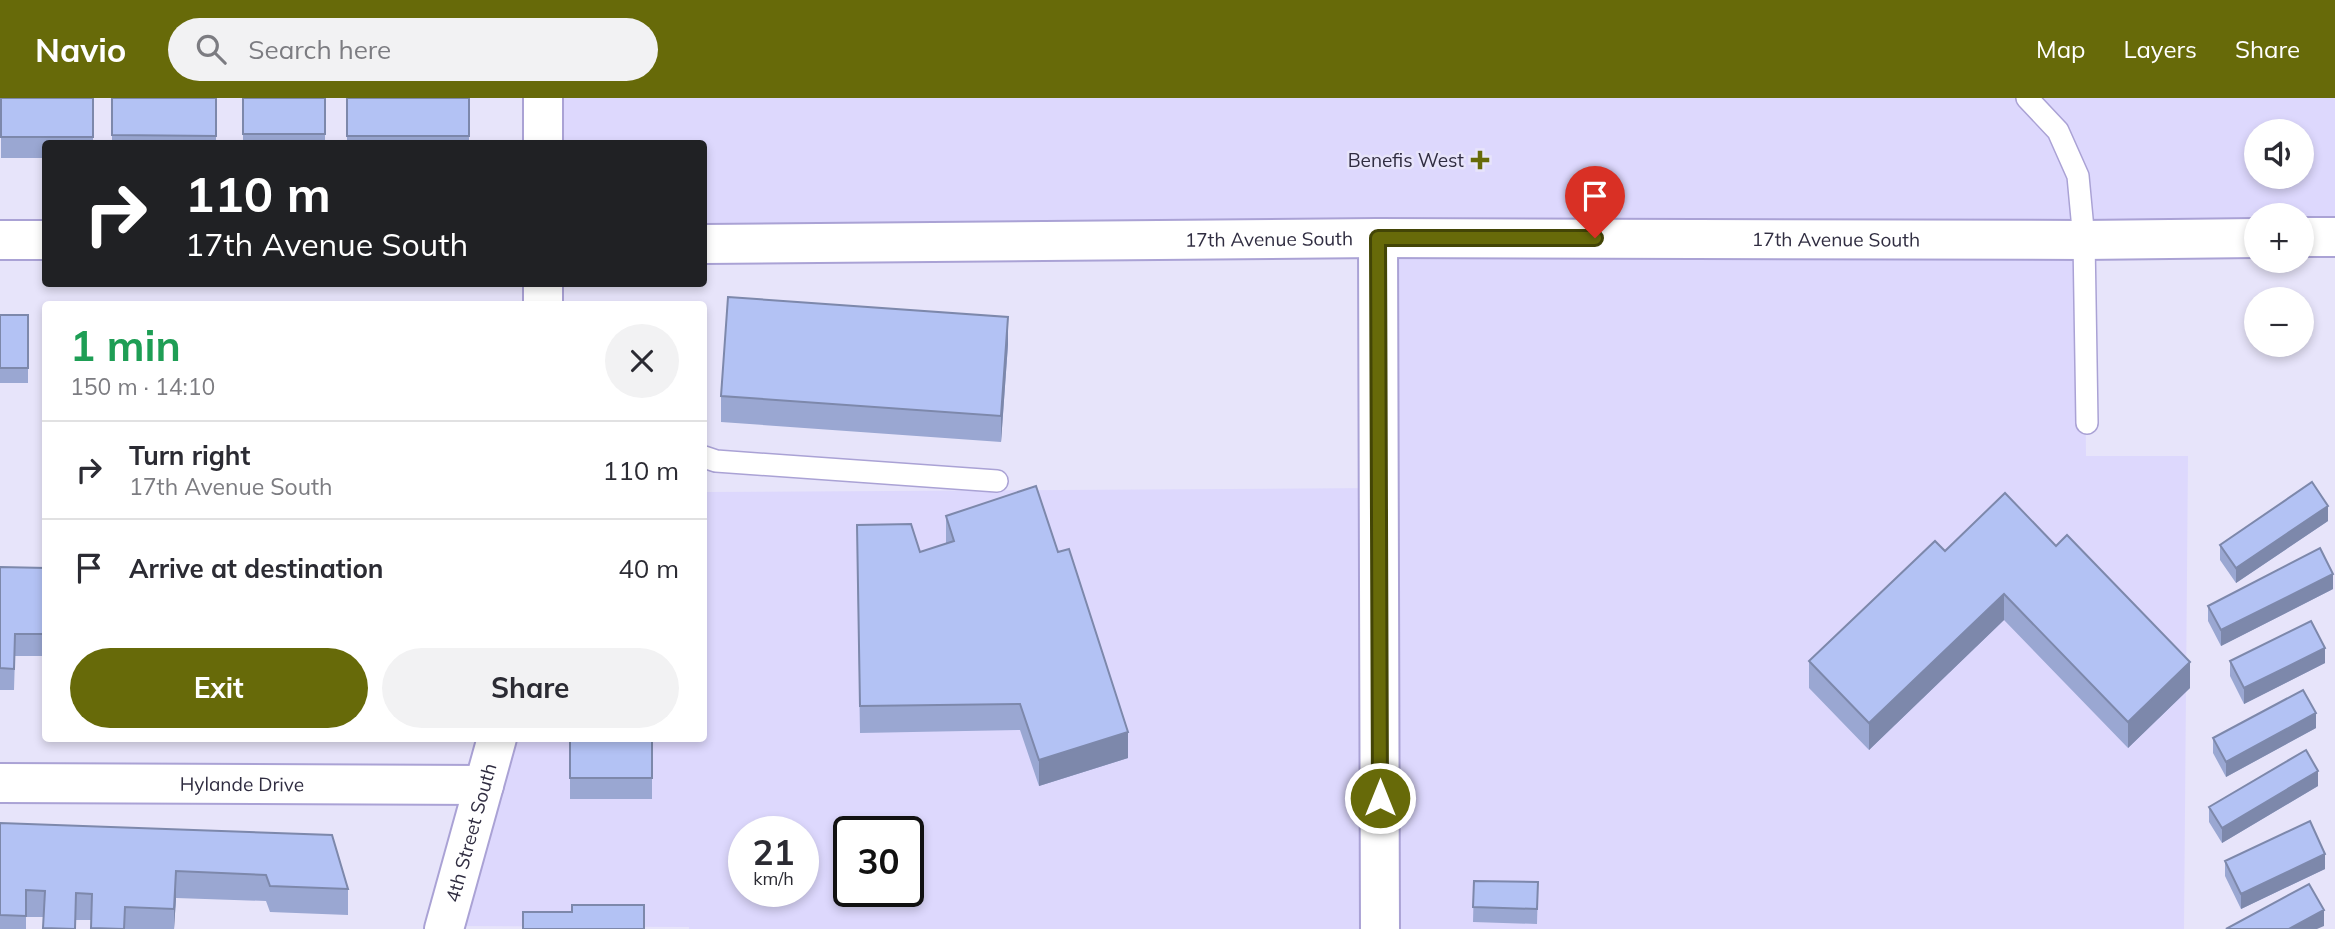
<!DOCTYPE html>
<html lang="en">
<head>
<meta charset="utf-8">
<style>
  :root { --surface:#fff; --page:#f2f2f3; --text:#2b2b33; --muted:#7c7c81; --line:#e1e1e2; --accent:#676a09 }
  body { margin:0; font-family:Mulish,sans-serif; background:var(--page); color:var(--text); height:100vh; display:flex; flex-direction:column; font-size:26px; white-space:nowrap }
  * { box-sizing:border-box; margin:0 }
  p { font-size:23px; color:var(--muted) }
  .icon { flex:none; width:38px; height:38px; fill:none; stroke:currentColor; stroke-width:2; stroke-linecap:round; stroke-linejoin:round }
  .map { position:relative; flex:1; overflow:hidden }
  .details { position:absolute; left:42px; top:203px; width:665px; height:441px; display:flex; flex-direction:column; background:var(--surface); border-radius:7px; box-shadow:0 4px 10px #0003 }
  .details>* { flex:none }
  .guide { position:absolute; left:42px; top:42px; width:665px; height:147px; border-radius:7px; box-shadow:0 4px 10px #0003; background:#202124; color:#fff; overflow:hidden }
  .tools { position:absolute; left:2244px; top:21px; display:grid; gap:14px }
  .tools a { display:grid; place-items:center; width:70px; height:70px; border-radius:50%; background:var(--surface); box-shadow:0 4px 10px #0003; font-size:35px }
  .speed { position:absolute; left:728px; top:718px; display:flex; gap:14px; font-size:35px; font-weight:700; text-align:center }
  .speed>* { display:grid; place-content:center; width:91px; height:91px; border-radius:50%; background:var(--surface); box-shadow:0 4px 10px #0003; line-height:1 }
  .speed small { font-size:18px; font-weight:400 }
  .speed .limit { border:4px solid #111; border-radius:10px; background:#fff; color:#111 }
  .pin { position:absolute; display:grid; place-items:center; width:60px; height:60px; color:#fff; margin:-72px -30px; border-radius:50% 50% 50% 0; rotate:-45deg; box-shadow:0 0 7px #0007 }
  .pin .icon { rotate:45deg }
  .me { position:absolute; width:77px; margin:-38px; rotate:0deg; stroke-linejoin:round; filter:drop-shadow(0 0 5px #0008) }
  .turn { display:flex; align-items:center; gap:24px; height:147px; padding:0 28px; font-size:32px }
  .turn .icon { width:91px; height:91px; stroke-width:2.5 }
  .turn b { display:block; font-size:49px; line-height:60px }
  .round { display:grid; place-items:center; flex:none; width:74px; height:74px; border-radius:37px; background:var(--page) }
  .head { display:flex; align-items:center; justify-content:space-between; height:119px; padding:0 28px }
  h1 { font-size:42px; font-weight:700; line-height:52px; color:#1e9e55 }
  .action { display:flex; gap:14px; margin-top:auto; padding:14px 28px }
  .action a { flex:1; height:80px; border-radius:42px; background:var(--accent); color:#fff; font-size:28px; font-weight:700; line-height:80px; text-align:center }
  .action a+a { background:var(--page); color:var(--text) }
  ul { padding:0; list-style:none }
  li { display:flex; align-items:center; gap:21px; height:98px; padding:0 28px; border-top:2px solid var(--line) }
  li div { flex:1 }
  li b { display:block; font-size:26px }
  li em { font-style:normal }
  header { display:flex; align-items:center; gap:42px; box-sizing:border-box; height:98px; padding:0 35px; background:var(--accent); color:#fff }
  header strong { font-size:33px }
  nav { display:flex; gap:38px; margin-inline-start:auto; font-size:24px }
  .search { width:490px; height:63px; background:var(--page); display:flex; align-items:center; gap:18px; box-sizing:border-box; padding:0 24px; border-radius:38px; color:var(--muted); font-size:26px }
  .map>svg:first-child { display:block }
</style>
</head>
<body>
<header>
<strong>Navio</strong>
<div class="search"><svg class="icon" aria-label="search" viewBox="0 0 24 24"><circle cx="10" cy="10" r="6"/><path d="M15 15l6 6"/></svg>Search here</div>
<nav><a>Map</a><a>Layers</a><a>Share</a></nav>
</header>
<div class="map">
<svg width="2335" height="831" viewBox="0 0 2335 831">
  <rect width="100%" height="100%" fill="#e7e4fa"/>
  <path fill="#ddd8fd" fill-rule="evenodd" d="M543,0H2335V139H2301V117H2256V140L2084,142L2086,358H2188L2184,831H689V829L445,828L497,641L704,640V394L1378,390V140L704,145V46L543,45ZM2256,33H2301V79H2256ZM744,733H803V793H744ZM849,733H908V793H849Z"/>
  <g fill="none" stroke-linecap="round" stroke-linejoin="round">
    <g stroke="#aaa2d5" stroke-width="24">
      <path id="lane" d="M2027,0L2058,33L2078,78L2084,142L2087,325
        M704,359L716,363L997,383"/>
    </g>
    <g stroke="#aaa2d5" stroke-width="42">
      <g id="street">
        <path d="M1378,140L1380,831"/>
        <path d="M0,142H46"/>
        <path d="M543,206V186"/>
        <path id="s1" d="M0,685L484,687"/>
        <path id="s2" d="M444,831L497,640"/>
      </g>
    </g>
    <g stroke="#aaa2d5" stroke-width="42">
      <g id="secondary">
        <path d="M543,0V46"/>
        <path d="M2301,139H2335"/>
        <path id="s3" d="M704,146L1378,140L2084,142L2256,140"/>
      </g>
    </g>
    <use href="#lane" stroke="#fff" stroke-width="21"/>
    <use href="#street" stroke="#fff" stroke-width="38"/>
    <use href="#secondary" stroke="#fff" stroke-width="38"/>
  </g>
  <path fill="#9aa7d2" d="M1,0H93V46H46V60H1Z
    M112,0H216V46H112Z
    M243,0H325V46H243Z
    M347,0H469V46H347Z
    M0,217H28V285H0Z
    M1008,246L1001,344L721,324V298Z
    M946,418L1058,454L1128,660L1039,688L1020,632L860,635L857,453L920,454L946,446Z
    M2328,423L2236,485L2220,462V447Z
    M2056,448L2190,590L2128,650L2004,522L1869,652L1809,590V563L1945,453Z
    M0,469L46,470L45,558H15L14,592H0Z
    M2333,491L2221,548L2208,523V508Z
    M2230,563L2325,565L2244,606L2230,578Z
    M2316,630L2226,679L2213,655V640Z
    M570,640H652V701H570Z
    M2318,688L2222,745L2209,724V709Z
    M0,725L348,791V817L270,814L266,803L176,800L174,831H91V822H76V831H43L44,819H26V831H0Z
    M2225,763L2325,771L2241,811L2225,778Z
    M1474,783L1538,784L1537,826L1473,824Z"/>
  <path fill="#7d88ab" d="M1008,219V246L1001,344V318Z
    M2328,408V423L2236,485V470Z
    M2333,476V491L2221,548V532Z
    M2004,496V522L1869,652V625Z
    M2325,550V565L2244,606V590Z
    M2190,564V590L2128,650V624Z
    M2316,615V630L2226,679V664Z
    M1128,634V660L1039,688V662Z
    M2318,673V688L2222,745V730Z
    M2325,756V771L2241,811V796Z
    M176,773V800L174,831V811Z
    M2324,812V828L2317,831H2289Z"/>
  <path fill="#b3c2f4" stroke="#7d88ab" stroke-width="2" d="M1,0H93V39H1Z
    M112,0H216V38L112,37Z
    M243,0H325V36H243Z
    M347,0H469V38H347Z
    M728,199L1008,219L1001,318L721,298Z
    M0,217H28V270H0Z
    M2312,384L2328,408L2236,470L2220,447Z
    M1036,388L1058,454L1069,451L1128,634L1039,662L1020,606L860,608L857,427L911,426L920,454L954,443L946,418Z
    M2005,395L2056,448L2067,437L2190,564L2128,624L2004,496L1869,625L1809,563L1935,443L1945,453Z
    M2320,450L2333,476L2221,532L2208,508Z
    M0,469L46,470L45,536H15L14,571L0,570Z
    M2311,523L2325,550L2244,590L2230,563Z
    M2303,592L2316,615L2226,664L2213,640Z
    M570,640H652V680H570Z
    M2306,652L2318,673L2222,730L2209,709Z
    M2310,723L2325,756L2241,796L2225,763Z
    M0,725L332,737L348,791L270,788L266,777L176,773L174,811L125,809L124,831L91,830L92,796L76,795L75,831L43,830L45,793L26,792V818L0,817Z
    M1474,783L1538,784L1537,811L1473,809Z
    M2309,786L2324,812L2289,831H2226Z
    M572,807H644V831H523V814H572Z"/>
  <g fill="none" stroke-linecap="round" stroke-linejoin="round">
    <g stroke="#434506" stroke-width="18">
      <path id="route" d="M1380,700L1378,140H1595"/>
    </g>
    <use href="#route" stroke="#676a09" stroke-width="12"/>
  </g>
  <path fill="#676a09" stroke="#e7e4fa" stroke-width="2.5" d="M1476.5 51.5h7v7h7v7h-7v7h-7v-7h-7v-7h7z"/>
  <g text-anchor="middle" stroke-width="5" stroke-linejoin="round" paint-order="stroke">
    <g font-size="19" fill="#302d41" stroke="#e7e4fa" text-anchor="end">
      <text x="1464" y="69">Benefis West</text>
    </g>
    <g font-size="19" fill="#302d41" stroke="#e7e4fa">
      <text dy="7" stroke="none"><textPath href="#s3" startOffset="565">17th Avenue South</textPath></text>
      <text dy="7" stroke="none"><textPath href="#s3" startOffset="1132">17th Avenue South</textPath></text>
      <text dy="7" stroke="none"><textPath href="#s1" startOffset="242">Hylande Drive</textPath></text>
      <text dy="7" stroke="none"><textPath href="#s2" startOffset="100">4th Street South</textPath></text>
    </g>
  </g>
</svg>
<div class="tools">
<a><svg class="icon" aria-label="sound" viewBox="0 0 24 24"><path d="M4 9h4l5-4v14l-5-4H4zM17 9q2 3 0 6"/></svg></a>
<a>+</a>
<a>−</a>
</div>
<div class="speed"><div>21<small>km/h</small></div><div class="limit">30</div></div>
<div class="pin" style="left:1595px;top:140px;background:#d93025"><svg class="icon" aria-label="arrive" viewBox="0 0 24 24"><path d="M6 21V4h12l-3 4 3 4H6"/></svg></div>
<svg class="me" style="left:1380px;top:700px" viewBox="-20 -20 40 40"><circle r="17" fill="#676a09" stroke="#fff" stroke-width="3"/><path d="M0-11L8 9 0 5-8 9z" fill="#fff"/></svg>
<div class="guide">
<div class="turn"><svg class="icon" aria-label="right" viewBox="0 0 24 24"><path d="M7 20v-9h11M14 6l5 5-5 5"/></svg><div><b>110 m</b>17th Avenue South</div></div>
</div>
<section class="details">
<div class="head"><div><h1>1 min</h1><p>150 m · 14:10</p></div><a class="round"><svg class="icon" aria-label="close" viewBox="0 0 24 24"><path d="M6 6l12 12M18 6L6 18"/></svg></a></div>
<ul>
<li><svg class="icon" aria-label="right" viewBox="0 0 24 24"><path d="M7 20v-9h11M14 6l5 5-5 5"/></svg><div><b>Turn right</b><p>17th Avenue South</p></div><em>110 m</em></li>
<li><svg class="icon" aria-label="arrive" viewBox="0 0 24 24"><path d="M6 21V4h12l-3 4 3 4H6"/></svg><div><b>Arrive at destination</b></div><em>40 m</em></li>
</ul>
<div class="action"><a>Exit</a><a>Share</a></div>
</section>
</div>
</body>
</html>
